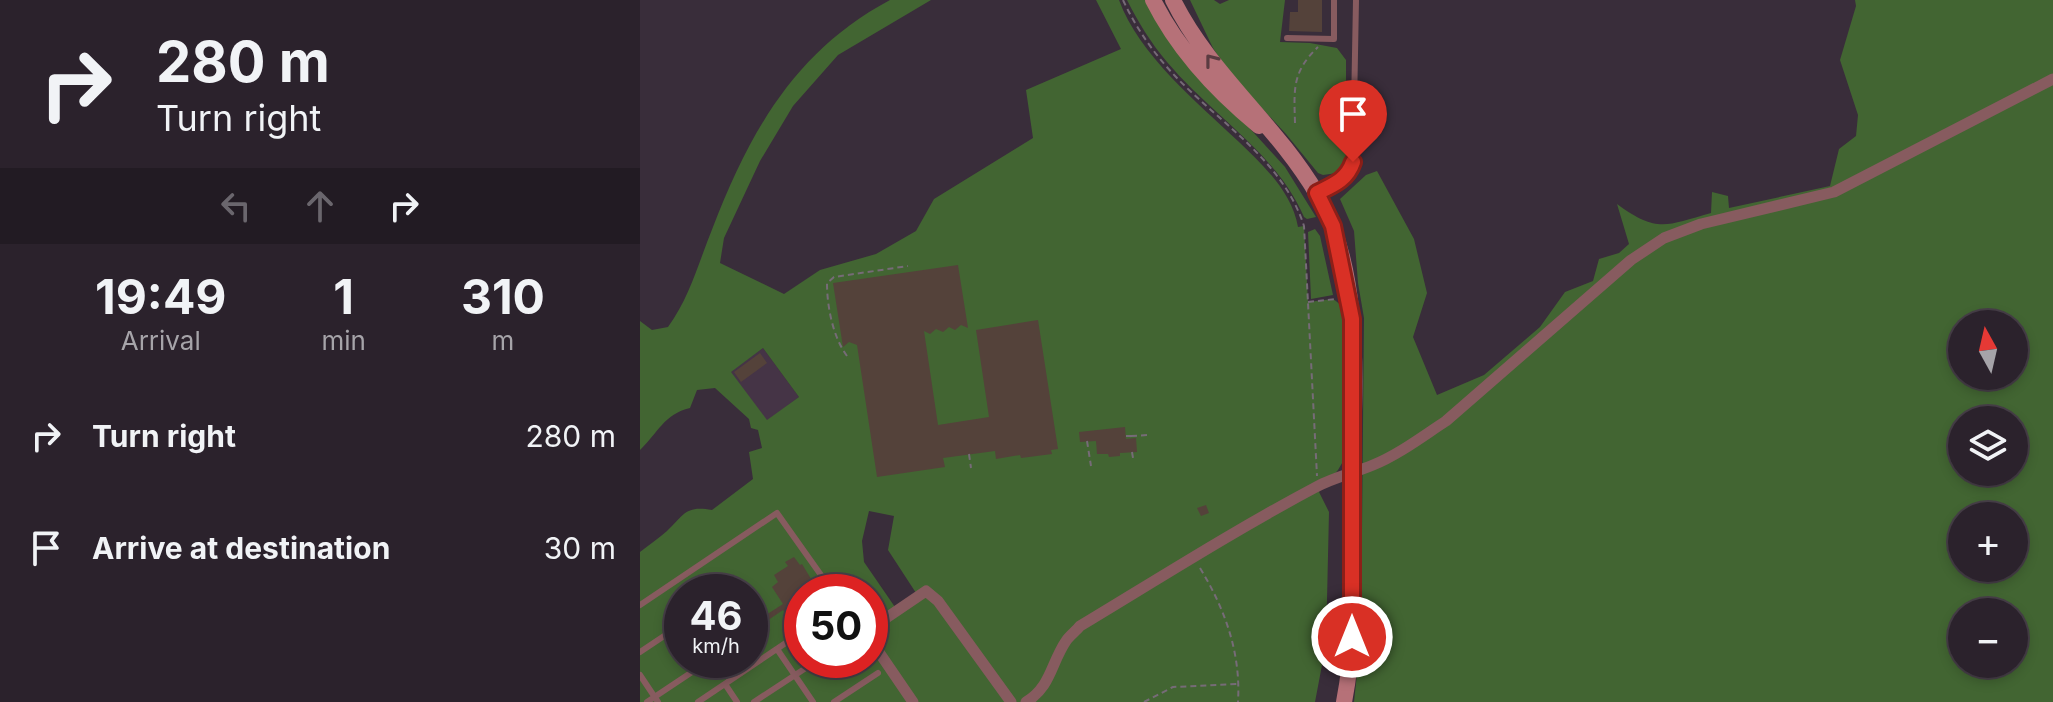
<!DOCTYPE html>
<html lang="en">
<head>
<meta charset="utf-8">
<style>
  :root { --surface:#2b222c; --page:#332a34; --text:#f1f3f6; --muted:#a6a4a9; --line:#473f48 }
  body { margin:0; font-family:Inter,sans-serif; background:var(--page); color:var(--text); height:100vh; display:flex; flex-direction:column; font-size:30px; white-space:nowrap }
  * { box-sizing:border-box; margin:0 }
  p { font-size:26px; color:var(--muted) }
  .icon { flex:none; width:44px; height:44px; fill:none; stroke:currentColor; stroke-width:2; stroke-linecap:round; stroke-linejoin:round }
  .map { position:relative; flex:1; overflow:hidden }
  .sheet { display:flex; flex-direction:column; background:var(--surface); width:640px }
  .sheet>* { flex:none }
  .guide { background:#2b222c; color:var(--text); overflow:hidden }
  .needle { width:52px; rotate:352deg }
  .controls { position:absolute; left:1308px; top:310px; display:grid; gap:16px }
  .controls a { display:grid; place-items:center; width:80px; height:80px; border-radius:50%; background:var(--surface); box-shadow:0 4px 12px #0003,0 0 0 2px var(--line); font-size:40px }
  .speed { position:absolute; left:24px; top:574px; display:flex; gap:16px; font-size:40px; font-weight:700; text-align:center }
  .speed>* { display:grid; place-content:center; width:104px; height:104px; border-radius:50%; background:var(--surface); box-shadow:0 4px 12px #0003,0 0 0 2px var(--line); line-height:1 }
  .speed small { font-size:20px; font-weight:400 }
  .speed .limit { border:12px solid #d22; background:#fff; color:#111 }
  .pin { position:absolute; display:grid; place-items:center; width:68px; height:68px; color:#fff; margin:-82px -34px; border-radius:50% 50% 50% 0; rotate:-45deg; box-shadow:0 0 8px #0007 }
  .pin .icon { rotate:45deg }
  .me { position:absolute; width:88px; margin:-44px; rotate:0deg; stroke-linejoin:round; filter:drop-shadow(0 0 6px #0008) }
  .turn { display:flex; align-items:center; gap:28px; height:168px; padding:0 24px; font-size:36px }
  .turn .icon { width:104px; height:104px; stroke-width:2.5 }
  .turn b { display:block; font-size:56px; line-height:68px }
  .lanes { display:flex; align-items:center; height:76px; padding:0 24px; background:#0003; justify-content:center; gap:40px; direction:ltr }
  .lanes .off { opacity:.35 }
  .eta { display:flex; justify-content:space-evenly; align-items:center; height:136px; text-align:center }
  .eta b { font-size:48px; font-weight:700; line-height:56px }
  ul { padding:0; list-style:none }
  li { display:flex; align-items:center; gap:24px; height:112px; padding:0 24px }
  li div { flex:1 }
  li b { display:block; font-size:30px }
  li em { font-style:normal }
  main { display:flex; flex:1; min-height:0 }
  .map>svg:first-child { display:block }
</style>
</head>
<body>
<main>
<section class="sheet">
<div class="guide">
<div class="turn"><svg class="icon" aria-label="right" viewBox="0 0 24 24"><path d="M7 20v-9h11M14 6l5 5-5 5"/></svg><div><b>280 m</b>Turn right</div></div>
<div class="lanes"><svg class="icon off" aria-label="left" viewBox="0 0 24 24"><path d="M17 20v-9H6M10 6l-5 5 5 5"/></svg><svg class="icon off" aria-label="ahead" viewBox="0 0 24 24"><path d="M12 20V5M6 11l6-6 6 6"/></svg><svg class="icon" aria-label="right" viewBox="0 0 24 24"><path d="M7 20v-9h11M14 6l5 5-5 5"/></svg></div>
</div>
<div class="eta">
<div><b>19:49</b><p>Arrival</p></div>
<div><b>1</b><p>min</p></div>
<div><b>310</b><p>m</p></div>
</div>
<ul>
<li><svg class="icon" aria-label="right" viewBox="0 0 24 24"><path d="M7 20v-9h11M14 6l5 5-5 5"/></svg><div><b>Turn right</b></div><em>280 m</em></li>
<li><svg class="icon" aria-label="arrive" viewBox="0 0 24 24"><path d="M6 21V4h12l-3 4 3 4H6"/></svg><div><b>Arrive at destination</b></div><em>30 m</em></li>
</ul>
</section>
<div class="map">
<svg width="1413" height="702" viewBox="0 0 1413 702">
  <rect width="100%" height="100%" fill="#392d3a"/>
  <path fill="#453446" d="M123,348L159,397L127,421L90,372Z"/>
  <path fill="#426532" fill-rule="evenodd" d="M250,0H291L198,55L153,106L120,161L84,238L80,263L144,294L180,270L236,254L276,231L294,199L393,138L386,90L481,49L456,0H479C499,55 557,102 599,142C623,165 652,192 658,227L664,226L668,302L693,299C699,303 703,306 704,314C713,352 705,417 705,458L698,470L679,492L689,512L686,644L675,702H0V552C9,545 19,538 27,531C44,515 45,505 72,510L113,479L109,452L122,448L118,430L111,428L109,419L75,388L57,390L50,408C24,414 18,433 0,450V321L12,330L28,327C50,297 59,261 73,227C110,131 156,50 250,0ZM123,348L159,397L127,420L91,372ZM229,511L254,516L248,550L278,596L257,610L224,562L222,541ZM42,592H110V660H42ZM162,592H230V660H162Z
    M487,0H507L561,75L645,167L676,217L667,219L664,217C636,152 571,115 527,62C511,43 498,22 487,0Z
    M550,0H574L580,4L589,0H645L640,42L670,43L697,48L706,60V157L697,173L683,175L678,173L646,134L590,74L573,48Z
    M1215,0H1413V702H714L721,636L724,318L718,283L714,231L700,199L726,175L737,171L774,239L787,293L773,337L797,395L844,375L900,327L925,292L953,281L959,259L979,253L989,244L977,204C1017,233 1025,226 1071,213L1072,192L1088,196L1089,208L1190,186L1199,149L1216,136L1218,115L1200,60L1216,6ZM1322,324H1374V376H1322ZM1322,420H1374V472H1322ZM1322,516H1374V568H1322ZM1322,612H1374V664H1322Z
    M675,229L680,236L693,295L671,299L668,232Z"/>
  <path fill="#54423a" d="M658,0H682V32L649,31L650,12H658Z
    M318,265L328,328L321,325L315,330L309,327L303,332L296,329L290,334L284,331L298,425L349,417L336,330L398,320L418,449L411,450L412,454L381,458L380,455L356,459L355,451L303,458L305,467L237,477L217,345L209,342L203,347L193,283Z
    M120,353L127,363L101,382L94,372Z
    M485,427L486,439L496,438L497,452L480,453V456L469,457L468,454H457L456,441L440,442L439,432Z
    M566,505L569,513L561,516L557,508Z
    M154,557L160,565L162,564L179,592H162V606L148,616L143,610L115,629L117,632L110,636V622L112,624L143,604L132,587L138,582L134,575L148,566L145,562Z"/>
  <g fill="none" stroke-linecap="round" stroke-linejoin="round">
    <path stroke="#766b77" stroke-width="2" stroke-dasharray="6 4" stroke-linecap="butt" d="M483,0C496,28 514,54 536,77C581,124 643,161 664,226L677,476
      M655,123C654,89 652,72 678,47
      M668,302L696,299
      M207,356C193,337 187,307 187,283L194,277L268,266
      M486,436H491L492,438
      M491,436L508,435
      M447,441L451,466
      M492,452L493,458
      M329,454L331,468
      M560,568C585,609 601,653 598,702
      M504,702L533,687L598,684"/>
    <path stroke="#875b5f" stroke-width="6" d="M647,38L694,39V0
      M677,193C693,185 707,180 713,162L716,0
      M0,605L137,513L193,592
      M137,649L173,702
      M0,652L42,624
      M0,675L18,702
      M85,684L97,702
      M7,702L70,660
      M58,702L162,632
      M114,702L178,660
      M194,702L238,673"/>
    <path stroke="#875b5f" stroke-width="11" d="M230,629L286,591L298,601L371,702
      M230,639L273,702
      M386,702C411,687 411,663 426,641C429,636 436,631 440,626C518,579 595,530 676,487C695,477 714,473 733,465C758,455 783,436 806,421L991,260L1024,238L1061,224L1194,192L1413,79"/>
    <path stroke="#b67178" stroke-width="16" d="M513,0C538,50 575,90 619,126
      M533,0C569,73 636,124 677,194C728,279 712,407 712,503C712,569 717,637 704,702"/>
  </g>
  <defs><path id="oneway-chevron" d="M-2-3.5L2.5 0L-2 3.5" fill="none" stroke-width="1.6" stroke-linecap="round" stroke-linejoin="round" transform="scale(2)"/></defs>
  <use stroke="#5a3b41" href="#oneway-chevron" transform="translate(571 60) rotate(-128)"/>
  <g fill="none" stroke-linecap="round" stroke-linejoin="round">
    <g stroke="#8d1f18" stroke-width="20">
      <path id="route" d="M712,637V319L693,226L677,193C693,185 707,180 713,162"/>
    </g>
    <use href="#route" stroke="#d93025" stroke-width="14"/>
  </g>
</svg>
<div class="controls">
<a><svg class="needle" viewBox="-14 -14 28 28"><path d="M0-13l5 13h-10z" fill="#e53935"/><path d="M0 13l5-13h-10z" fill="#a6a4a9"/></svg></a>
<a><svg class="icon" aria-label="layers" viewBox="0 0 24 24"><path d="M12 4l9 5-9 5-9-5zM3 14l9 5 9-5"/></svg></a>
<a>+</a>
<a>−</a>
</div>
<div class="speed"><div>46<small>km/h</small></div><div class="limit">50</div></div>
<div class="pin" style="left:713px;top:162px;background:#d93025"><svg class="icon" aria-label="arrive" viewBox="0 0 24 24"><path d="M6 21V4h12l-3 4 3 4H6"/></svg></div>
<svg class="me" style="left:712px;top:637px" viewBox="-20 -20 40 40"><circle r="17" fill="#d93025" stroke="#fff" stroke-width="3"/><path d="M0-11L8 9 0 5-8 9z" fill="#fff"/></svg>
</div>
</main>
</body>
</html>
